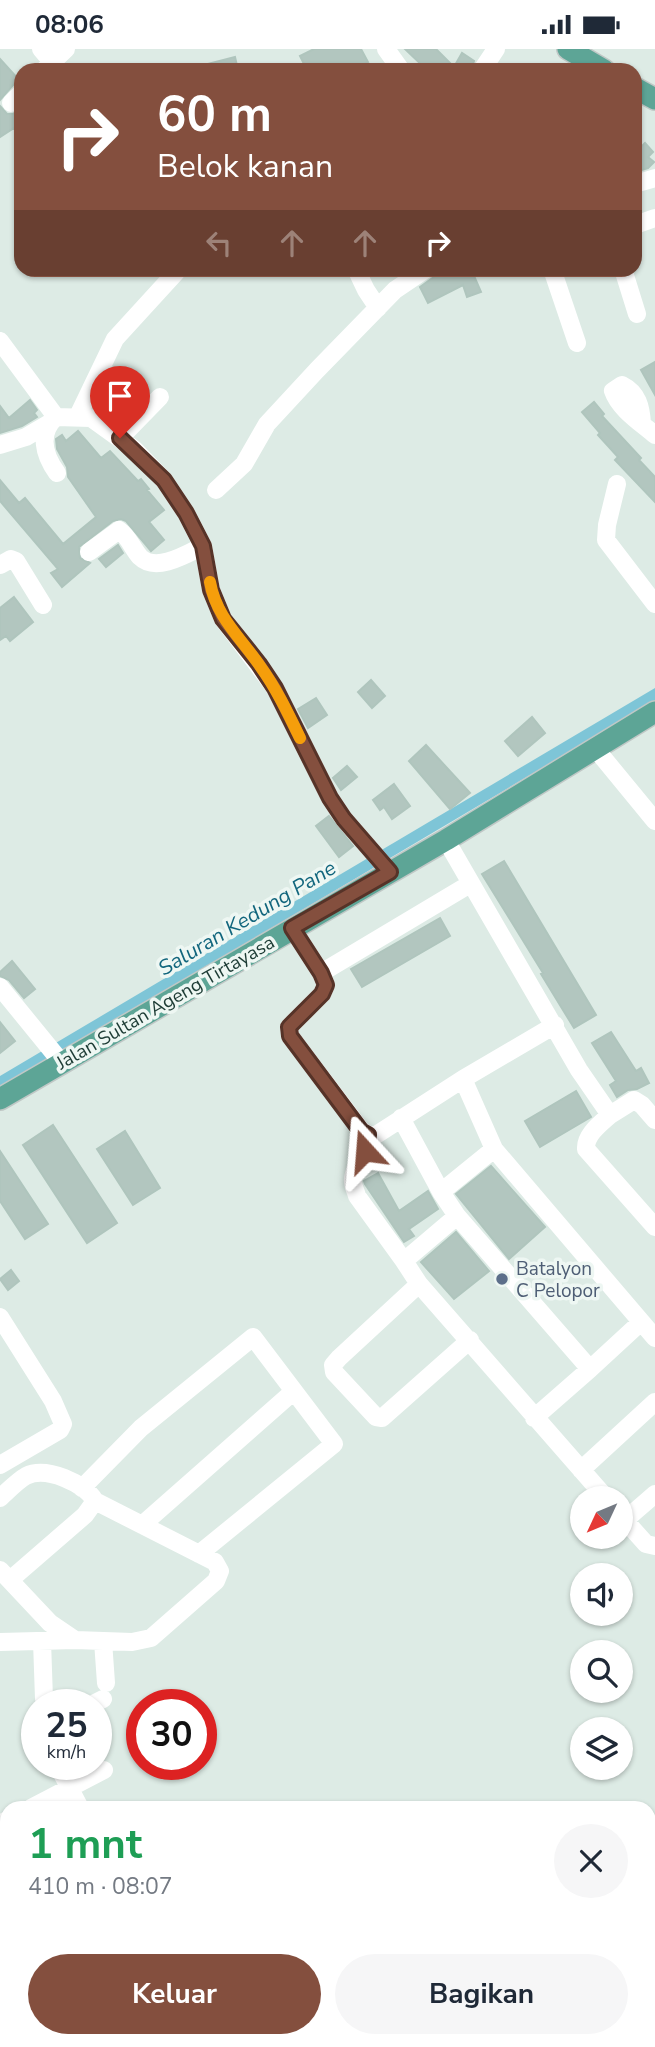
<!DOCTYPE html>
<html lang="id">
<head>
<meta charset="utf-8">
<style>
  :root { --surface:#fff; --page:#f6f6f7; --text:#1f2937; --muted:#747a83; --accent:#844f3e }
  body { margin:0; font-family:"Nunito Sans",sans-serif; background:var(--page); color:var(--text); height:100vh; display:flex; flex-direction:column; font-size:26px; white-space:nowrap }
  * { box-sizing:border-box; margin:0 }
  p { font-size:23px; color:var(--muted) }
  .icon { flex:none; width:38px; height:38px; fill:none; stroke:currentColor; stroke-width:2; stroke-linecap:round; stroke-linejoin:round }
  .map { position:relative; flex:1; overflow:hidden }
  .details { position:absolute; left:0px; top:1752px; width:656px; height:247px; display:flex; flex-direction:column; background:var(--surface); border-radius:21px 21px 0 0; box-shadow:0 2px 5px #0004 }
  .details>* { flex:none }
  .top-card { position:absolute; left:14px; top:14px; width:628px; height:214px; border-radius:21px; box-shadow:0 2px 5px #0004; background:#844f3e; color:#fff; overflow:hidden }
  .needle { width:46px; rotate:226deg }
  .controls { position:absolute; left:570px; top:1437px; display:grid; gap:14px }
  .controls a { display:grid; place-items:center; width:63px; height:63px; border-radius:50%; background:var(--surface); box-shadow:0 2px 5px #0004; font-size:35px }
  .speed { position:absolute; left:21px; top:1640px; display:flex; gap:14px; font-size:35px; font-weight:700; text-align:center }
  .speed>* { display:grid; place-content:center; width:91px; height:91px; border-radius:50%; background:var(--surface); box-shadow:0 2px 5px #0004; line-height:1 }
  .speed small { font-size:18px; font-weight:400 }
  .speed .limit { border:10px solid #d22; background:#fff; color:#111 }
  .pin { position:absolute; display:grid; place-items:center; width:60px; height:60px; color:#fff; margin:-72px -30px; border-radius:50% 50% 50% 0; rotate:-45deg; box-shadow:0 0 7px #0007 }
  .pin .icon { rotate:45deg }
  .me { position:absolute; width:77px; margin:-38px; rotate:341deg; stroke-linejoin:round; filter:drop-shadow(0 0 5px #0008) }
  .turn { display:flex; align-items:center; gap:24px; height:147px; padding:0 28px; font-size:32px }
  .turn .icon { width:91px; height:91px; stroke-width:2.5 }
  .turn b { display:block; font-size:49px; line-height:60px }
  .lanes { display:flex; align-items:center; height:66px; padding:0 28px; background:#0003; justify-content:center; gap:35px; direction:ltr }
  .lanes .off { opacity:.35 }
  .round { display:grid; place-items:center; flex:none; width:74px; height:74px; border-radius:37px; background:var(--page) }
  .headline { display:flex; align-items:center; justify-content:space-between; height:119px; padding:0 28px }
  h1 { font-size:42px; font-weight:700; line-height:52px; color:#1e9e55 }
  .button { display:flex; gap:14px; margin-top:auto; padding:14px 28px }
  .button a { flex:1; height:80px; border-radius:42px; background:var(--accent); color:#fff; font-size:28px; font-weight:700; line-height:80px; text-align:center }
  .button a+a { background:var(--page); color:var(--text) }
  .status { display:flex; justify-content:space-between; align-items:center; height:49px; padding:0 35px; background:var(--surface); direction:ltr }
  .status svg { height:19px; fill:currentColor }
  .map>svg:first-child { display:block }
</style>
</head>
<body>
<div class="status"><b>08:06</b><svg viewBox="0 0 49 12"><path d="M0 12V9h3v3zM5 12V6h3v6zM10 12V3h3v9zM15 12V0h3v12zM26 1h20v11H26zM47 4h2v5h-2z"/></svg></div>
<div class="map">
<svg width="655" height="1998" viewBox="0 0 655 1998">
  <rect width="100%" height="100%" fill="#ddebe5"/>
  <path fill="#7ec5d7" d="M655,639V652L0,1040V1027Z"/>
  <g fill="none" stroke-linecap="round" stroke-linejoin="round">
    <path stroke="#7ec5d7" stroke-width="26" d="M649,1891L655,1880
      M564,1998L569,1992"/>
  </g>
  <path fill="#b2c6bf" stroke="#afc5bd" stroke-width="2" d="M314,0H361L368,13L351,21H307L300,7Z
    M405,0H436L454,18L462,4L474,12L471,21H427Z
    M235,8L238,21H201L200,17Z
    M0,10L21,33L13,36L0,51Z
    M0,57L7,65H13L19,62L21,64V91L14,79L0,88Z
    M645,94L653,103L648,108L654,113L648,119L635,123V95L640,99Z
    M445,220H471L481,243L467,248L463,236L428,254L420,238Z
    M655,313V346L641,321Z
    M30,351L37,361L34,364L37,368L22,377L0,384V357L9,369Z
    M594,353L604,365L602,367L641,409L639,411L655,428V453L615,411L618,408L598,386L600,384L582,363Z
    M78,382L101,409L110,402L138,432L141,430L149,440L147,441L164,461L149,473L164,491L151,502L126,472L121,470L113,472L79,498L80,509L90,514L62,538L51,524L58,520L0,452V431L19,454L25,449L63,495L96,468L68,428L67,418L57,400L56,390L62,386L66,392Z
    M118,496L123,504L106,518L99,510Z
    M14,548L33,573L10,592L6,587L0,591V559Z
    M371,631L385,647L372,659L358,643Z
    M316,649L327,666L308,679L298,660Z
    M532,668L545,684L518,707L505,692Z
    M426,696L470,744L450,760L409,712Z
    M347,717L357,728L341,741L333,729Z
    M394,735L410,757L392,770L384,758L380,761L373,751Z
    M329,767L353,797L339,808L316,777Z
    M504,812L596,966L574,979L541,925L543,924L482,825Z
    M440,869L450,887L362,938L351,920Z
    M12,912L35,940L24,949L9,931L0,927V923Z
    M0,973L15,992L0,1004Z
    M611,983L636,1022L641,1019L649,1034L637,1040L628,1041L617,1048L610,1036L616,1032L592,994Z
    M576,1042L591,1068L540,1098L525,1072Z
    M53,1076L117,1174L87,1194L23,1096Z
    M125,1082L160,1139L133,1156L97,1100Z
    M0,1102L48,1175L25,1190L0,1152Z
    M491,1117L545,1178L509,1210L456,1145Z
    M378,1124L399,1162L428,1142L438,1160L409,1180L414,1187L404,1193L365,1135L364,1132Z
    M456,1183L489,1222L454,1250L421,1213Z
    M11,1221L19,1232L8,1241L0,1230Z"/>
  <g fill="none" stroke-linecap="round" stroke-linejoin="round">
    <g stroke="#c0c8c6" stroke-width="24">
      <path id="primary" d="M568,0L604,21
        M635,39L655,50
        M0,1050L446,791L655,663"/>
    </g>
    <path stroke="#fff" stroke-width="18" d="M41,0L52,13
      M386,0L401,21
      M44,21L66,0
      M482,21L496,0
      M11,54L21,44
      M635,135L655,129
      M635,176L655,169
      M356,220L366,241L378,259
      M552,220L577,294
      M623,220L637,265
      M0,292L56,368L91,369L134,400L164,431L186,464L203,497L211,541L223,570L275,639L330,749L344,770L390,823
      M78,367L115,290L179,220
      M56,368C38,384 44,406 57,424
      M642,375C641,358 638,344 622,336L613,342C619,360 641,374 655,386
      M120,389L160,348
      M0,396L26,388L48,375
      M617,435L607,476L606,491L655,555
      M216,441L244,415L267,375L317,321L395,241L426,220
      M89,503L119,481C129,488 132,499 140,508C156,524 187,505 203,497
      M0,516L11,510L16,512L43,556
      M595,699L655,772
      M446,791L579,1021L610,1066L634,1051L642,1056L655,1071
      M292,879L321,924L326,936L322,945L289,978L290,987L361,1081L368,1086H376L463,1030L555,976
      M321,924L470,835
      M0,938L62,1014
      M463,1030L494,1100L655,1289
      M610,1066C600,1075 585,1086 586,1100L655,1178
      M401,1069L441,1143
      M368,1086C365,1098 353,1121 353,1130C352,1136 356,1142 357,1147L404,1212
      M494,1100L441,1143L457,1167L590,1320L641,1273
      M457,1167L404,1212L419,1235L606,1449
      M419,1235L339,1309L333,1316L334,1323L376,1368L382,1369L470,1291
      M0,1268L53,1352L63,1375L60,1381L0,1416
      M534,1369L590,1320
      M581,1421L655,1353
      M82,1439L141,1379L253,1288L334,1395L199,1505
      M0,1449C8,1442 17,1432 26,1427C46,1417 85,1434 95,1452L85,1466L10,1531
      M621,1467L646,1495L655,1497
      M625,1471L655,1445
      M142,1476L294,1342
      M0,1521L50,1574L75,1591L132,1593L151,1589L216,1532L220,1522L215,1513L95,1452
      M42,1592L44,1650
      M103,1592L106,1634
      M0,1593L75,1591
      M91,1656L103,1650
      M57,1715L80,1759
      M31,1759L104,1721
      M0,1775L7,1771
      M0,1969L7,1985"/>
    <use href="#primary" stroke="#5da596" stroke-width="21"/>
  </g>
  <g fill="none" stroke-linecap="round" stroke-linejoin="round">
    <g stroke="#563328" stroke-width="18">
      <path id="route" d="M120,389L164,431L186,464L203,497L211,541L223,570L259,615L275,639L330,749L344,770L390,823L292,879L321,924L326,936L322,945L289,978L290,987L361,1082L368,1086L365,1102"/>
    </g>
    <use href="#route" stroke="#844f3e" stroke-width="12"/>
    <path stroke="#f59e0b" stroke-width="12" d="M210,533C216,568 241,589 260,617C276,639 288,664 300,689"/>
  </g>
  <circle fill="#5c6f8a" stroke="#eef7f3" stroke-width="2.5" cx="502" cy="1230" r="7"/>
  <g text-anchor="middle" stroke-width="7" stroke-linejoin="round" paint-order="stroke">
    <g font-size="19" fill="#1d3c35" stroke="#eef7f3">
      <text transform="translate(165 953) rotate(-30)" y="7">Jalan Sultan Ageng Tirtayasa</text>
    </g>
    <g font-size="19" fill="#4e5e75" stroke="#eef7f3" text-anchor="start">
      <text x="516" y="1226">Batalyon<tspan x="516" dy="22">C Pelopor</tspan></text>
    </g>
    <g font-size="21" font-style="italic" fill="#12667d" stroke="#eef7f3">
      <text transform="translate(247 869) rotate(-31)" y="7">Saluran Kedung Pane</text>
    </g>
  </g>
</svg>
<div class="controls">
<a><svg class="needle" viewBox="-14 -14 28 28"><path d="M0-13l5 13h-10z" fill="#e53935"/><path d="M0 13l5-13h-10z" fill="#747a83"/></svg></a>
<a><svg class="icon" aria-label="sound" viewBox="0 0 24 24"><path d="M4 9h4l5-4v14l-5-4H4zM17 9q2 3 0 6"/></svg></a>
<a><svg class="icon" aria-label="search" viewBox="0 0 24 24"><circle cx="10" cy="10" r="6"/><path d="M15 15l6 6"/></svg></a>
<a><svg class="icon" aria-label="layers" viewBox="0 0 24 24"><path d="M12 4l9 5-9 5-9-5zM3 14l9 5 9-5"/></svg></a>
</div>
<div class="speed"><div>25<small>km/h</small></div><div class="limit">30</div></div>
<div class="pin" style="left:120px;top:389px;background:#d93025"><svg class="icon" aria-label="arrive" viewBox="0 0 24 24"><path d="M6 21V4h12l-3 4 3 4H6"/></svg></div>
<svg class="me" style="left:365px;top:1102px" viewBox="-20 -20 40 40"><path d="M0-17L14 15 0 8-14 15z" fill="#844f3e" stroke="#fff" stroke-width="4"/></svg>
<div class="top-card">
<div class="turn"><svg class="icon" aria-label="right" viewBox="0 0 24 24"><path d="M7 20v-9h11M14 6l5 5-5 5"/></svg><div><b>60 m</b>Belok kanan</div></div>
<div class="lanes"><svg class="icon off" aria-label="left" viewBox="0 0 24 24"><path d="M17 20v-9H6M10 6l-5 5 5 5"/></svg><svg class="icon off" aria-label="ahead" viewBox="0 0 24 24"><path d="M12 20V5M6 11l6-6 6 6"/></svg><svg class="icon off" aria-label="ahead" viewBox="0 0 24 24"><path d="M12 20V5M6 11l6-6 6 6"/></svg><svg class="icon" aria-label="right" viewBox="0 0 24 24"><path d="M7 20v-9h11M14 6l5 5-5 5"/></svg></div>
</div>
<section class="details">
<div class="headline"><div><h1>1 mnt</h1><p>410 m · 08:07</p></div><a class="round"><svg class="icon" aria-label="close" viewBox="0 0 24 24"><path d="M6 6l12 12M18 6L6 18"/></svg></a></div>
<div class="button"><a>Keluar</a><a>Bagikan</a></div>
</section>
</div>
</body>
</html>
